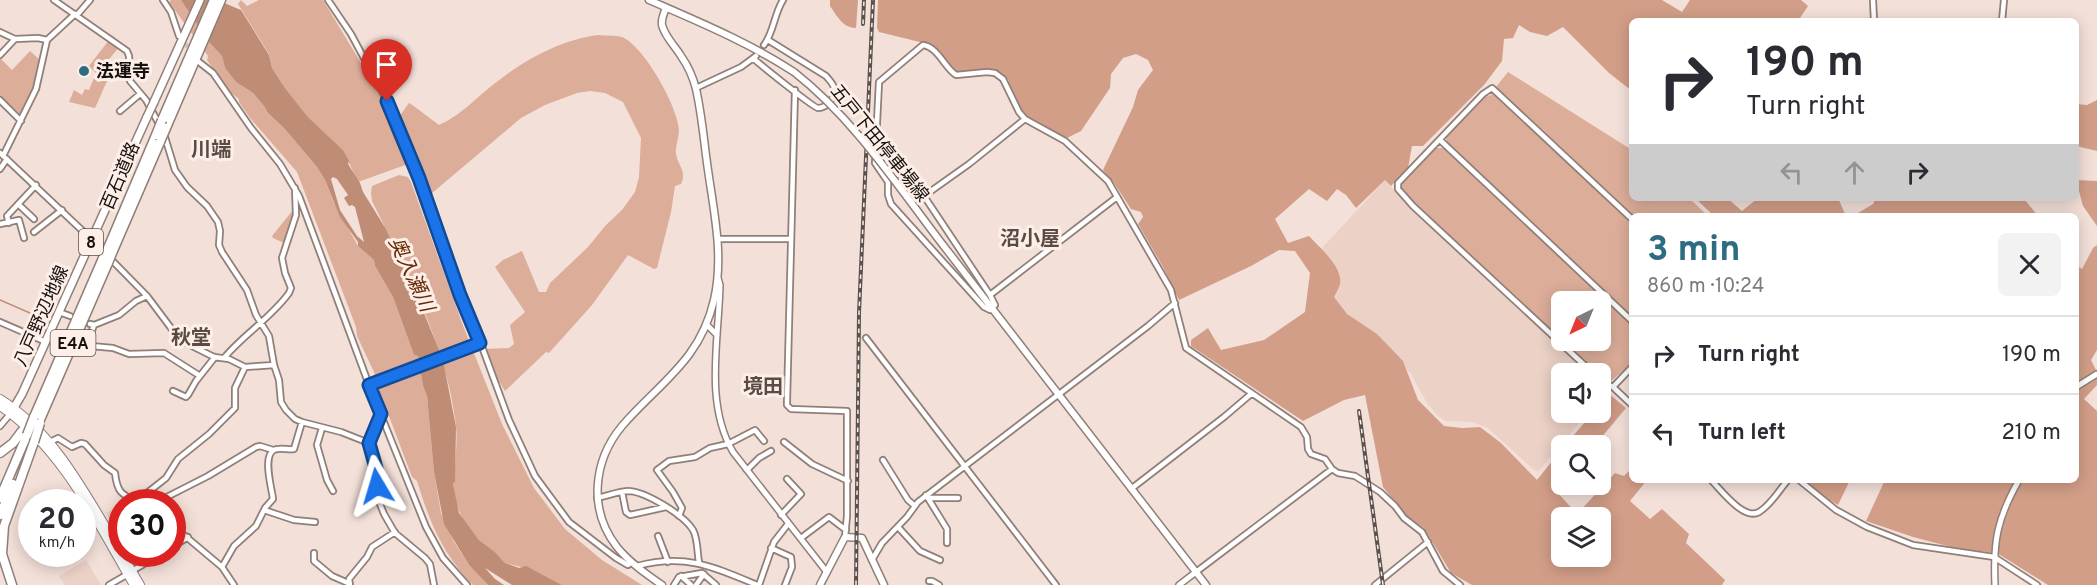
<!DOCTYPE html>
<html lang="en">
<head>
<meta charset="utf-8">
<style>
  :root { --surface:#fff; --page:#f2f2f3; --text:#2b2b33; --muted:#7c7c81; --line:#e1e1e2; --accent:#2e6c82 }
  body { margin:0; font-family:Overpass,"Noto Sans JP",sans-serif; background:var(--page); color:var(--text); height:100vh; display:flex; flex-direction:column; font-size:22px; white-space:nowrap }
  * { box-sizing:border-box; margin:0 }
  p { font-size:20px; color:var(--muted) }
  .icon { flex:none; width:33px; height:33px; fill:none; stroke:currentColor; stroke-width:2; stroke-linecap:round; stroke-linejoin:round }
  .map { position:relative; flex:1; overflow:hidden }
  .details { position:absolute; left:1629px; top:213px; width:450px; height:270px; display:flex; flex-direction:column; background:var(--surface); border-radius:9px; box-shadow:0 3px 15px #0003 }
  .details>* { flex:none }
  .guide { position:absolute; left:1629px; top:18px; width:450px; height:183px; border-radius:9px; box-shadow:0 3px 15px #0003; background:#fff; color:var(--text); overflow:hidden }
  .needle { width:39px; rotate:223deg }
  .tools { position:absolute; left:1551px; top:291px; display:grid; gap:12px }
  .tools a { display:grid; place-items:center; width:60px; height:60px; border-radius:9px; background:var(--surface); box-shadow:0 3px 15px #0003; font-size:30px }
  .speed { position:absolute; left:18px; top:489px; display:flex; gap:12px; font-size:30px; font-weight:700; text-align:center }
  .speed>* { display:grid; place-content:center; width:78px; height:78px; border-radius:50%; background:var(--surface); box-shadow:0 3px 15px #0003; line-height:1 }
  .speed small { font-size:15px; font-weight:400 }
  .speed .limit { border:9px solid #d22; background:#fff; color:#111 }
  .pin { position:absolute; display:grid; place-items:center; width:51px; height:51px; color:#fff; margin:-62px -26px; border-radius:50% 50% 50% 0; rotate:-45deg; box-shadow:0 0 6px #0007 }
  .pin .icon { rotate:45deg }
  .me { position:absolute; width:66px; margin:-33px; rotate:353deg; stroke-linejoin:round; filter:drop-shadow(0 0 4px #0008) }
  .turn { display:flex; align-items:center; gap:21px; height:126px; padding:0 18px; font-size:27px }
  .turn .icon { width:78px; height:78px; stroke-width:2.5 }
  .turn b { display:block; font-size:42px; line-height:51px }
  .lanes { display:flex; align-items:center; height:57px; padding:0 18px; background:#0003; justify-content:center; gap:30px; direction:ltr }
  .lanes .off { opacity:.35 }
  .round { display:grid; place-items:center; flex:none; width:63px; height:63px; border-radius:9px; background:var(--page) }
  .headline { display:flex; align-items:center; justify-content:space-between; height:102px; padding:0 18px }
  h1 { font-size:36px; font-weight:700; line-height:45px; color:var(--accent) }
  ul { padding:0; list-style:none }
  li { display:flex; align-items:center; gap:18px; height:78px; padding:0 18px; border-top:2px solid var(--line) }
  li div { flex:1 }
  li b { display:block; font-size:22px }
  li em { font-style:normal }
  .map>svg:first-child { display:block }
</style>
</head>
<body>
<div class="map">
<svg width="2097" height="585" viewBox="0 0 2097 585">
  <rect width="100%" height="100%" fill="#f3e0d9"/>
  <path fill="#ebd1c6" d="M1385,180L1403,201L1589,373L1562,374V412L1588,413L1538,471L1534,470L1488,428L1472,422L1446,421L1438,416L1427,403L1411,374L1400,361L1334,314L1318,259L1322,248Z
    M121,504V540L106,513Z
    M86,560L101,585H65L59,576Z"/>
  <path fill="#dcad99" d="M171,0H181L208,41L222,56L225,68L236,82L253,93L264,106L268,113L284,128L317,167L325,180L334,203L358,246L374,260L375,266L393,297L414,355L418,356L423,386L427,396L434,472L441,513L454,542L469,565L488,585H473C442,553 430,523 417,481L412,477L378,387L374,372L357,336L356,327L297,172L250,118L239,102V99L227,90L207,60L208,56L169,2Z
    M241,0L247,6L259,0H323L364,68L388,112L408,164L358,182L343,150L308,117L285,88L272,68L269,54L238,4Z
    M598,35C606,36 615,35 622,37C644,46 678,107 679,130C679,138 675,146 676,154C678,166 687,171 681,184L675,186L671,212L657,268L654,269L628,255L592,305L549,353L546,352L505,391L491,368L484,349L509,348L514,344L510,325L525,312L495,267L503,260L522,251L539,292H546L550,283L588,247L606,225L622,210L635,192L639,177L641,138L623,102L605,93L590,91L577,93L545,105L521,118L431,194H427L402,132L401,114L409,103L411,104L439,125C464,114 480,93 502,78C529,57 565,39 598,35Z
    M109,40L119,47L106,63L112,70L95,108L69,102L74,90L82,95L85,89L89,90L96,73L89,66Z
    M30,51L40,60L35,88L21,115L0,96V58L12,70Z
    M1508,72L1632,150V198H1689L1708,216H1632V363L1611,381L1605,379L1563,341L1600,340V302H1562L1561,339L1402,191V182L1436,148H1442L1447,144L1446,138L1485,97L1494,94L1496,87Z
    M399,175L408,177L411,182L462,323L502,424L534,488L565,529L602,560L642,585H562L533,570L505,563L495,552L479,540L462,518L457,505L453,482L455,481C454,463 458,445 456,427C449,352 406,269 372,201L371,193L372,186Z
    M293,210V219L284,243L273,238L272,236Z"/>
  <path fill="#d29e88" fill-rule="evenodd" d="M830,0H858L856,28C843,28 837,16 830,6Z
    M878,0H1662L1682,12L1690,0H1801L1808,6L1798,21H1632V91L1609,73L1563,27L1547,36L1530,32L1519,25L1513,38L1504,39L1502,61L1484,85L1423,146H1412L1408,168L1391,186L1385,180L1356,208L1346,195L1337,189L1327,201L1309,189L1275,219L1288,243L1309,236C1319,247 1343,267 1340,284C1339,288 1336,293 1334,297L1347,314L1377,334L1403,361L1418,400L1444,426L1462,428L1480,427L1501,443L1537,480L1561,450L1562,484L1563,485L1557,492L1577,514L1615,473L1624,476L1632,468V480H1647L1630,501L1650,519L1662,509L1689,534L1686,543L1725,580L1722,585H1472L1451,573L1424,528L1407,516L1383,487L1365,395L1344,400L1303,421L1191,346V340L1208,328L1221,350L1264,340L1305,312L1310,273L1295,251L1279,250L1251,266L1179,300L1163,267L1138,224L1143,217L1141,212L1131,209L1114,183L1103,170L1133,107L1138,90L1153,70L1148,60L1136,54L1123,58L1111,74L1110,88L1081,131L1061,141L1026,119L1009,101V81C995,66 976,72 957,73L932,45L879,32L877,28ZM1562,518H1600V556H1562Z
    M2097,100V151L2076,146V104L2087,105Z
    M2076,180L2097,181V226L2083,206Z
    M1695,198H1727L1742,211L1758,198H1838L1846,216H1714Z
    M1876,198L2025,200L2038,216H1853L1873,204Z
    M2097,245V350L2091,360L2097,372V385L2084,399L2097,411V585H2048L1997,553L1955,548L1913,537L1866,521L1885,480H2076V265L2082,269L2093,248Z
    M1608,393L1626,408L1595,445H1565L1593,413L1600,412L1601,403Z
    M1806,480H1850L1838,505L1821,495Z"/>
  <path fill="#bf8c76" fill-rule="evenodd" d="M181,0H217L241,10L269,55L272,68L285,88L308,117L343,150L349,161L348,164L360,183L363,192L386,229L413,286L443,360L456,427L455,482L453,483L459,513L479,540L495,552L505,563L519,568L526,566L562,585H512L485,568L495,579L504,585H488L469,565L444,524L434,472L427,396L423,386L418,356L414,355L393,297L375,266L374,260L358,246V242L340,217L325,180L317,167L284,128L268,113L264,106L253,93L236,82L225,68L222,56L208,41ZM333,177L337,179L348,195L344,198L349,206L352,205L355,207L364,242L357,236L340,210L331,179Z"/>
  <g fill="none" stroke-linecap="round" stroke-linejoin="round">
    <path stroke="#bf8c76" stroke-width="1.5" d="M0,300L46,320"/>
    <path stroke="#d2c1bb" stroke-width="4.5" stroke-dasharray="4.5 2" stroke-linecap="butt" d="M181,38L192,53"/>
    <g stroke="#8f7f78" stroke-width="8">
      <path id="minor" d="M54,0L127,51L129,56L130,81L146,100L159,124
        M163,0L171,12L179,36
        M328,0L351,34L387,101L419,178L460,295L481,344L509,420L535,476L569,522L616,558L628,565L632,562
        M1873,0L1874,21
        M77,15L90,0
        M2002,21L2004,0
        M0,32L15,39L38,38L47,40
        M764,45C774,32 774,14 783,0
        M0,55L15,39
        M754,59C762,66 814,108 818,108C827,108 837,96 834,88C833,83 829,80 826,76L768,40
        M199,62L213,73L251,128L280,164L299,196L369,385L426,527L443,558L467,585
        M696,88L741,67L756,56
        M795,90L787,401V405L791,409L847,411V516L845,537
        M0,100L21,121
        M120,111L140,94
        M164,134L175,170L187,187L207,206L218,222L220,231L219,245L222,252L247,290L256,315L269,336L274,365L279,380L281,402L286,410L295,419L302,422L341,432L369,443L376,468L378,499L384,514L395,533L425,558L430,564L434,585
        M1440,140L1632,321
        M875,148L896,174L913,181L920,190L990,295L995,305L990,310L984,307L891,204L888,195V182L875,163L879,82L923,45C938,47 944,67 956,75L987,72L995,73L1003,79L1019,112L1025,119L1065,141L1108,181L1171,290L1186,348L1301,427L1307,437L1308,449L1311,454L1325,459L1332,469L1338,473L1355,476L1380,492L1395,506L1404,518L1422,532L1443,571L1460,585
        M0,153L88,236L147,296L180,340L214,357L229,359L245,367L274,365
        M3,156L36,89L47,40L75,14
        M0,169L7,159
        M924,196L969,164L1025,119
        M18,204L34,219
        M9,223L7,216L36,185
        M0,224L19,220L24,238
        M34,232L62,210
        M718,239H791
        M990,295L1117,197
        M59,312L70,316
        M0,322L46,342
        M90,324L94,325L119,315L136,301L147,296
        M94,325L88,342L91,346L113,348L129,354L164,353L200,376
        M866,338L1056,585
        M224,358C244,334 271,318 289,293L291,288L285,273L282,258L296,215L295,188
        M1594,374L1413,206L1398,189V183L1483,94L1492,88L1632,219
        M1600,380L1613,387L1632,405
        M369,385L481,343
        M1613,387L1632,367
        M173,391L186,397L188,395L196,381L215,357
        M322,428L317,445L327,480L333,491
        M50,442L58,438L72,447L81,443L85,444L104,465L115,473C117,492 121,494 137,502
        M784,442L812,464L848,481
        M369,443L381,415
        M883,460L908,500L915,506
        M747,470L759,458L771,451
        M1711,480C1721,490 1744,521 1759,512C1771,505 1779,490 1788,480
        M1799,480L1836,510L1867,527L1913,545L1994,557L2037,585
        M1131,489L1224,417L1251,394
        M622,492L626,512L630,515L666,507
        M926,495L947,529V543
        M597,498C607,496 619,491 629,491C646,492 684,515 693,530C698,539 697,552 699,562
        M929,498H958
        M147,502L145,496L147,493L166,478L178,459L209,434L235,408V388L245,367
        M157,502L208,476L256,447L260,446L273,450
        M264,510L294,520L315,522
        M781,515L801,494L787,479
        M679,516L682,508L673,492L657,470L669,461L695,457L710,448L728,444L755,430L764,441
        M172,525L222,567L234,585
        M898,527L920,551L940,560
        M658,536L668,562
        M801,538L829,517L846,530
        M172,547L188,537
        M771,548L791,557L792,567L785,585
        M314,553V561L332,576L348,583
        M872,560L882,543L907,517L918,502L1148,326L1175,303
        M637,566C685,553 714,567 757,585
        M222,567L234,546L256,526L265,508L273,499C272,489 262,456 274,450C278,447 289,450 294,449L302,422
        M132,571L161,554
        M1196,572L1332,469
        M681,576L691,585
        M929,581H932L939,585
        M109,585L128,574
        M350,585L349,579L367,557L372,547L395,532
        M674,585L679,577L702,573L716,585
        M696,585L704,574
        M759,585L774,542L788,524
        M1375,585L1428,542"/>
    </g>
    <g stroke="#8f7f78" stroke-width="8">
      <path id="tertiary" d="M718,278L720,285C719,339 704,403 733,452L826,571
        M707,325L717,335
        M2076,387L2097,374
        M0,426L11,413
        M1179,585L1196,572
        M1995,585C1993,541 1997,519 2019,480"/>
    </g>
    <g stroke="#8f7f78" stroke-width="9">
      <path id="secondary" d="M649,0C699,22 748,42 794,72
        M943,245L1206,585
        M662,585C646,574 629,562 617,547C588,510 593,461 622,426C659,383 700,361 714,300C724,256 714,213 708,170C704,143 702,115 696,89C693,77 688,66 681,56C675,46 665,37 662,25C661,19 664,13 666,8
        M820,585L845,537L862,538L884,585"/>
    </g>
    <g stroke="#8f7f78" stroke-width="10">
      <path id="primary" d="M154,102L200,0
        M12,411L22,394L147,117"/>
    </g>
    <g stroke="#8f7f78" stroke-width="10">
      <path id="trunk" d="M0,399C49,430 76,477 105,526C116,546 129,565 140,585
        M0,406C62,448 97,522 134,585"/>
    </g>
    <g stroke="#8f7f78" stroke-width="11">
      <path id="motorway" d="M162,120L214,0
        M166,128L221,0
        M108,248L156,135
        M112,253L160,142
        M34,417L103,258
        M39,422L108,263
        M0,453L13,443L22,431
        M0,498L27,435
        M0,515L13,484
        M12,585L2,554L4,526L34,442"/>
    </g>
    <use href="#minor" stroke="#fff" stroke-width="4.5"/>
    <use href="#tertiary" stroke="#fff" stroke-width="5"/>
    <use href="#secondary" stroke="#fff" stroke-width="6"/>
    <use href="#primary" stroke="#fff" stroke-width="7"/>
    <use href="#trunk" stroke="#fff" stroke-width="8"/>
    <use href="#motorway" stroke="#fff" stroke-width="8"/>
    <g stroke="#5a504d" stroke-width="4">
      <path id="rail" d="M863,24L864,0
        M1359,411L1383,585
        M856,585L859,313L873,0"/>
    </g>
    <use href="#rail" stroke="#fdefe8" stroke-width="1.5" stroke-dasharray="4.5" stroke-linecap="butt"/>
    <g stroke="#8f7f78" stroke-width="9" stroke-linecap="butt">
      <path id="secondary-bridge" d="M794,72C854,119 897,185 943,245"/>
    </g>
    <g stroke="#8f7f78" stroke-width="10" stroke-linecap="butt">
      <path id="primary-bridge" d="M147,117L154,102"/>
    </g>
    <g stroke="#8f7f78" stroke-width="11" stroke-linecap="butt">
      <path id="motorway-bridge" d="M156,135L162,120
        M160,142L166,128
        M103,258L108,248
        M108,263L112,253
        M27,435L34,417
        M34,442L40,423"/>
    </g>
    <use href="#secondary-bridge" stroke="#fff" stroke-width="6"/>
    <use href="#primary-bridge" stroke="#fff" stroke-width="7"/>
    <use href="#motorway-bridge" stroke="#fff" stroke-width="8"/>
  </g>
  <g fill="none" stroke-linecap="round" stroke-linejoin="round">
    <g stroke="#114b97" stroke-width="15">
      <path id="route" d="M377,486L376,468L369,443L381,414L369,385L480,343L460,295L419,178L387,101"/>
    </g>
    <use href="#route" stroke="#1a73e8" stroke-width="10"/>
  </g>
  <circle fill="#2e6c82" stroke="#fdefe8" stroke-width="2" cx="84" cy="71" r="6"/>
  <g text-anchor="middle" stroke-width="6" stroke-linejoin="round" paint-order="stroke">
    <g fill="#fdefe8" stroke="#5b534f" stroke-width="1.5">
      <rect x="79" y="229" width="24" height="26" rx="4.5"/>
      <rect x="50.5" y="330" width="45" height="26" rx="4.5"/>
    </g>
    <g font-size="16" font-weight="bold" fill="#16100e">
      <text x="91" y="248">8</text>
      <text x="73" y="349">E4A</text>
    </g>
    <g font-size="18" font-weight="bold" fill="#16100e" stroke="#fdefe8" text-anchor="start">
      <text x="96" y="77">法運寺</text>
    </g>
    <g font-size="18" fill="#16100e" stroke="#fdefe8">
      <text transform="translate(880 143) rotate(51)" y="6">五戸下田停車場線</text>
      <text transform="translate(120 176) rotate(-67)" y="6">百石道路</text>
      <text transform="translate(41 316) rotate(-66)" y="6">八戸野辺地線</text>
    </g>
    <g font-size="20" font-weight="bold" fill="#5a4b44" stroke="#fdefe8">
      <text x="211" y="156">川端</text>
      <text x="1030" y="245">沼小屋</text>
      <text x="191" y="344">秋堂</text>
      <text x="763" y="393">境田</text>
    </g>
    <g font-size="20" font-style="italic" fill="#662805" stroke="#fdefe8">
      <text transform="translate(412 274) rotate(65)" y="7">奥入瀬川</text>
    </g>
  </g>
</svg>
<div class="tools">
<a><svg class="needle" viewBox="-14 -14 28 28"><path d="M0-13l5 13h-10z" fill="#e53935"/><path d="M0 13l5-13h-10z" fill="#7c7c81"/></svg></a>
<a><svg class="icon" aria-label="sound" viewBox="0 0 24 24"><path d="M4 9h4l5-4v14l-5-4H4zM17 9q2 3 0 6"/></svg></a>
<a><svg class="icon" aria-label="search" viewBox="0 0 24 24"><circle cx="10" cy="10" r="6"/><path d="M15 15l6 6"/></svg></a>
<a><svg class="icon" aria-label="layers" viewBox="0 0 24 24"><path d="M12 4l9 5-9 5-9-5zM3 14l9 5 9-5"/></svg></a>
</div>
<div class="speed"><div>20<small>km/h</small></div><div class="limit">30</div></div>
<div class="pin" style="left:387px;top:101px;background:#d93025"><svg class="icon" aria-label="arrive" viewBox="0 0 24 24"><path d="M6 21V4h12l-3 4 3 4H6"/></svg></div>
<svg class="me" style="left:377px;top:486px" viewBox="-20 -20 40 40"><path d="M0-17L14 15 0 8-14 15z" fill="#1a73e8" stroke="#fff" stroke-width="4"/></svg>
<div class="guide">
<div class="turn"><svg class="icon" aria-label="right" viewBox="0 0 24 24"><path d="M7 20v-9h11M14 6l5 5-5 5"/></svg><div><b>190 m</b>Turn right</div></div>
<div class="lanes"><svg class="icon off" aria-label="left" viewBox="0 0 24 24"><path d="M17 20v-9H6M10 6l-5 5 5 5"/></svg><svg class="icon off" aria-label="ahead" viewBox="0 0 24 24"><path d="M12 20V5M6 11l6-6 6 6"/></svg><svg class="icon" aria-label="right" viewBox="0 0 24 24"><path d="M7 20v-9h11M14 6l5 5-5 5"/></svg></div>
</div>
<section class="details">
<div class="headline"><div><h1>3 min</h1><p>860 m · 10:24</p></div><a class="round"><svg class="icon" aria-label="close" viewBox="0 0 24 24"><path d="M6 6l12 12M18 6L6 18"/></svg></a></div>
<ul>
<li><svg class="icon" aria-label="right" viewBox="0 0 24 24"><path d="M7 20v-9h11M14 6l5 5-5 5"/></svg><div><b>Turn right</b></div><em>190 m</em></li>
<li><svg class="icon" aria-label="left" viewBox="0 0 24 24"><path d="M17 20v-9H6M10 6l-5 5 5 5"/></svg><div><b>Turn left</b></div><em>210 m</em></li>
</ul>
</section>
</div>
</body>
</html>
